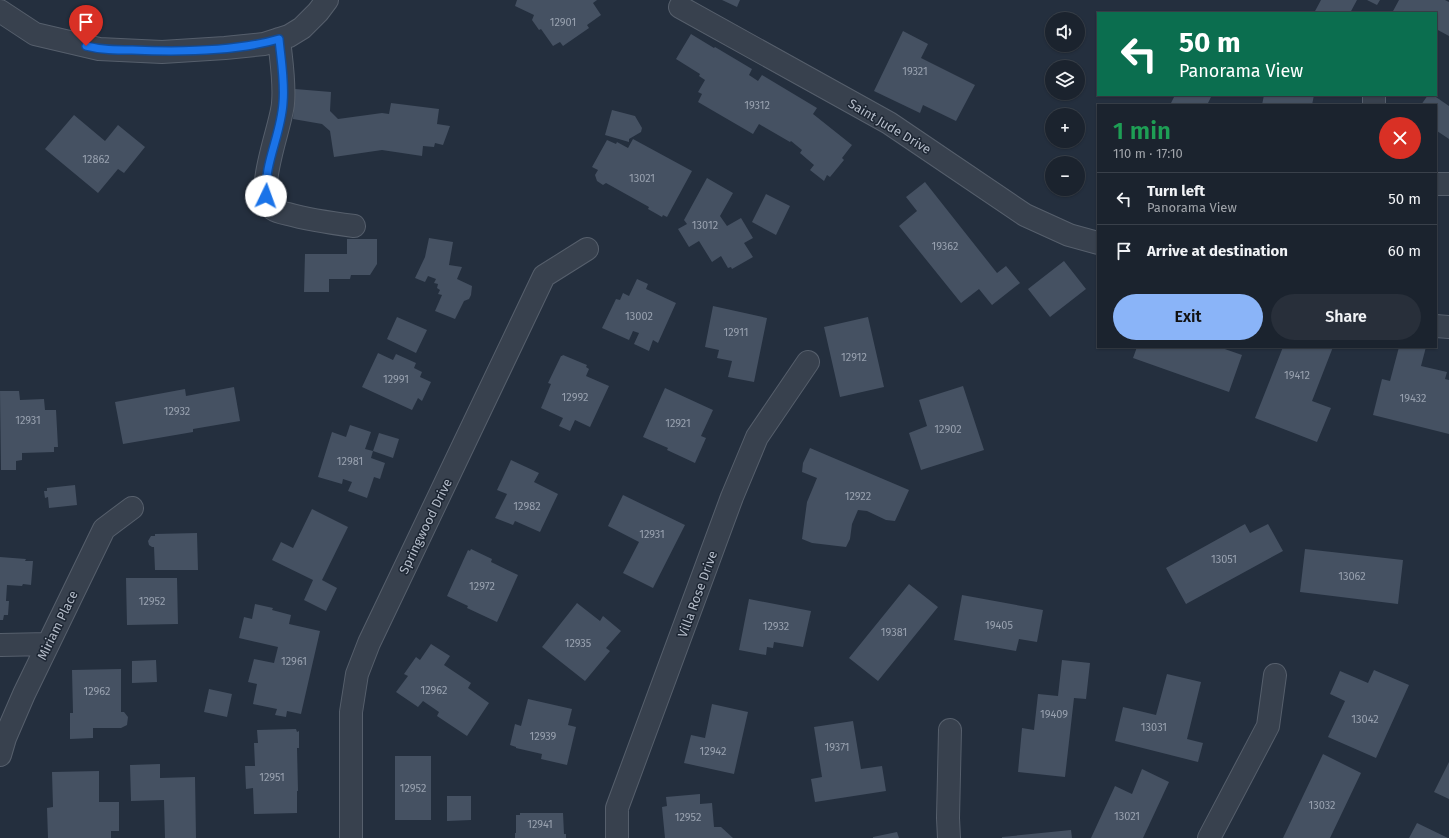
<!DOCTYPE html>
<html lang="en">
<head>
<meta charset="utf-8">
<style>
  :root { --surface:#1b232e; --page:#282f3a; --text:#f1f3f6; --muted:#a0a4aa; --line:#39404a; --accent:#8ab4f8 }
  body { margin:0; font-family:"Fira Sans",sans-serif; background:var(--page); color:var(--text); height:100vh; display:flex; flex-direction:column; font-size:15px; white-space:nowrap }
  * { box-sizing:border-box; margin:0 }
  p { font-size:13px; color:var(--muted) }
  .icon { flex:none; width:22px; height:22px; fill:none; stroke:currentColor; stroke-width:2; stroke-linecap:round; stroke-linejoin:round }
  .map { position:relative; flex:1; overflow:hidden }
  .details { position:absolute; left:1097px; top:104px; width:340px; height:244px; display:flex; flex-direction:column; background:var(--surface); border-radius:0px; box-shadow:0 1px 3px #0004,0 0 0 1px var(--line) }
  .details>* { flex:none }
  .guide { position:absolute; left:1097px; top:12px; width:340px; height:84px; border-radius:0px; box-shadow:0 1px 3px #0004,0 0 0 1px var(--line); background:#0b6e4f; color:#fff; overflow:hidden }
  .tools { position:absolute; left:1045px; top:12px; display:grid; gap:8px }
  .tools a { display:grid; place-items:center; width:40px; height:40px; border-radius:50%; background:var(--surface); box-shadow:0 1px 3px #0004,0 0 0 1px var(--line); font-size:20px }
  .pin { position:absolute; display:grid; place-items:center; width:34px; height:34px; color:#fff; margin:-41px -17px; border-radius:50% 50% 50% 0; rotate:-45deg; box-shadow:0 0 4px #0007 }
  .pin .icon { rotate:45deg }
  .me { position:absolute; width:44px; margin:-22px; rotate:3deg; stroke-linejoin:round; filter:drop-shadow(0 0 3px #0008) }
  .turn { display:flex; align-items:center; gap:14px; height:84px; padding:0 16px; font-size:18px }
  .turn .icon { width:52px; height:52px; stroke-width:2.5 }
  .turn b { display:block; font-size:28px; line-height:34px }
  .round { display:grid; place-items:center; flex:none; width:42px; height:42px; border-radius:21px; background:var(--page) }
  .head { display:flex; align-items:center; justify-content:space-between; height:68px; padding:0 16px }
  h1 { font-size:24px; font-weight:600; line-height:30px; color:#1e9e55 }
  .cta { display:flex; gap:8px; margin-top:auto; padding:8px 16px }
  .cta a { flex:1; height:46px; border-radius:24px; background:var(--accent); color:#111; font-size:16px; font-weight:600; line-height:46px; text-align:center }
  .cta a+a { background:var(--page); color:var(--text) }
  ul { padding:0; list-style:none }
  li { display:flex; align-items:center; gap:12px; height:52px; padding:0 16px; border-top:1px solid var(--line) }
  li div { flex:1 }
  li b { display:block; font-size:15px }
  li em { font-style:normal }
  .map>svg:first-child { display:block }
</style>
</head>
<body>
<div class="map">
<svg width="1449" height="838" viewBox="0 0 1449 838">
  <rect width="100%" height="100%" fill="#242f3e"/>
  <path fill="#455162" d="M517,0H597L593,3L601,15L587,25L589,28L563,46L560,42L553,46L541,29L539,30L532,20L534,15L515,6Z
    M722,0H740L737,7Z
    M1321,0H1357L1350,13H1314Z
    M1367,0H1380L1377,5Z
    M1399,0H1445L1449,2V36L1436,29V13H1392Z
    M903,31L928,44L921,58L975,85L956,121L923,105L920,113L874,91Z
    M691,34L714,48L715,47L752,69L749,75L758,81L762,75L817,108L813,114L852,145L842,158L844,160L830,177L827,175L824,181L810,170L814,165L800,153L802,150L791,141L790,142L759,124L753,134L698,102L702,94L698,92L705,80L699,76L700,74L676,59Z
    M295,89L331,92L330,111L338,119L382,113L389,114L391,103L439,109L437,124L450,126L443,145L435,143L434,147L423,146L422,156L382,150L334,157L330,131L322,124L293,119Z
    M1175,95H1212L1207,105H1170Z
    M1264,95H1314L1312,105H1262Z
    M1428,95H1433L1449,106V139L1437,131L1436,133V105H1421Z
    M612,110L635,116L642,128L641,132L629,139V142L605,135Z
    M74,115L105,141L118,125L145,147L124,173L118,169L98,193L45,149Z
    M633,139L692,171L667,217L663,215L662,217L648,209L649,207L606,183L603,185L597,181L595,175L598,170L592,167L607,140L616,144L617,142L628,148Z
    M707,178L733,193L720,216L727,226L741,218L753,238L744,243L753,257L732,269L731,267L728,268L721,256L712,262L699,241L689,247L678,229L687,224L684,220Z
    M925,182L997,273L1006,266L1020,283L992,305L979,289L961,303L899,226L917,211L906,197Z
    M766,194L790,206L776,235L752,222Z
    M429,238L453,242L449,265L462,267L457,279L472,286L471,295L469,299L464,301L455,319L435,311L442,295L438,294L440,290L437,288L438,284L434,283L436,279L428,276L425,282L415,278L425,257Z
    M347,239H377V264L370,275H351L350,279H329V292H304L305,254H347Z
    M1064,261L1086,289L1050,317L1028,289Z
    M637,279L648,284L646,289L676,303L658,343L653,340L649,351L634,344L639,333L633,331L629,340L602,328L616,299L620,300L623,293L629,296Z
    M713,306L767,318L754,382L728,377L732,361L717,358L719,350L705,347Z
    M397,317L427,330L416,353L387,339Z
    M868,317L884,387L840,397L824,327Z
    M1137,347H1219L1242,355L1229,392L1133,358Z
    M1283,347H1293L1297,348L1298,347H1333L1312,401L1331,408L1317,442L1255,418Z
    M1399,347H1426L1421,366L1447,372L1445,379L1449,380V434L1373,415L1382,379L1390,381Z
    M378,353L393,360L396,354L416,363L414,368L422,372L420,377L431,382L422,401L418,398L412,410L362,387Z
    M563,355L587,365L586,367L589,369L586,376L609,386L590,427L575,420L570,431L559,426L563,418L541,408L551,384L548,383L561,356H562Z
    M963,386L984,450L921,470L909,433L927,426L919,400Z
    M234,387L240,421L193,429V432L123,444L115,402L185,389L186,396Z
    M665,388L713,410L701,436L706,438L695,463L667,450L668,448L643,437Z
    M0,391H19L20,400L44,399L45,410H56L58,447H54V452L22,453V460L16,461V470H1Z
    M350,425L371,432L365,449L373,451L371,458L385,463L380,479L374,477L367,498L348,491L352,482L343,479L342,484L318,477L332,432L346,437Z
    M379,433L399,439L393,458L373,451Z
    M810,448L909,490L895,521L886,520L867,511L858,510L852,524L850,539L846,547L812,543L802,539L807,502L817,478L802,472L803,463Z
    M511,460L539,473L534,482L558,494L540,532L515,521L513,525L495,518L507,494L497,490Z
    M75,485L77,505L49,508L48,497L45,498L44,491H47V488Z
    M623,495L685,525L653,588L623,573L639,542L608,526Z
    M312,509L348,527L322,580L337,588L326,611L304,600L313,580L272,560L281,542L293,548Z
    M1245,524L1250,533L1268,524L1283,551L1186,604L1166,568Z
    M197,533L198,570H155L154,547H152L149,545L148,541L151,536H155V534Z
    M471,549L492,559L491,562L518,575L497,622L467,608L468,606L447,596L468,550L470,551Z
    M1305,549L1403,560L1398,604L1300,592Z
    M0,557L26,559L25,561H33L31,585L23,584L22,586L7,585L6,601H9L8,615H4L3,620H0Z
    M126,578H177L178,624L127,625Z
    M909,584L938,607L878,681L849,658Z
    M962,595L1043,610L1037,642L1019,639L1016,651L954,640Z
    M749,599L811,611L803,647L774,642L773,648L767,647L766,655L739,650Z
    M577,603L600,621L603,616L621,631L606,648L610,651L585,681L542,647Z
    M255,604L273,608L272,610L291,615L289,624L320,631L301,714L287,711L286,717L275,715L277,709L253,704L257,684L248,682L254,659L274,663L278,647L239,638L244,617L252,619Z
    M431,644L450,656L444,665L471,683L468,688L489,703L467,736L437,716L439,712L423,701L418,707L396,692L408,676L404,674L416,657L420,660Z
    M156,660L157,682L132,683V661Z
    M1062,660L1090,663L1086,699L1074,698L1065,777L1018,772L1022,728L1034,730L1038,694L1058,696Z
    M121,669V712H124L128,717L127,725L121,728H93V738L70,739V713H73L72,670Z
    M1374,670L1409,685L1376,758L1328,737L1345,701L1330,694L1340,671L1368,683Z
    M1167,674L1201,682L1187,739L1203,743L1198,762L1115,741L1123,707L1156,715Z
    M209,689L232,694L227,717L204,712Z
    M528,699L572,709L568,725L576,727L567,765L541,759L542,754L516,748V747L510,745L515,724L521,726Z
    M712,704L748,712L734,774L684,763L691,735L705,738Z
    M853,721L861,769L882,766L886,791L815,802L811,779L822,777L814,727Z
    M296,729L297,732L299,731V748H297L298,791H297V813L254,814L253,788L246,789L245,766H255L254,743H258L257,730Z
    M1323,754L1361,773L1330,838H1283Z
    M395,756H431V820H395Z
    M1449,762V799L1434,792Z
    M160,764V778L195,777L196,838H165L164,800L131,801L130,765Z
    M1142,769L1169,782L1143,838H1091L1115,786L1132,794Z
    M99,771V802H119V831H111V838H48L47,808L53,807L52,772Z
    M700,794V804L712,803L714,827H721L733,838H665L662,807L667,806L666,797Z
    M447,796H471V820L447,821Z
    M520,813H563L564,834H566V838H515V833H516V815H520Z
    M1417,823L1448,838H1409Z
    M1071,830L1072,838H1002V837Z
    M897,832L899,838H873V837Z"/>
  <g fill="none" stroke-linecap="round" stroke-linejoin="round">
    <g stroke="#565f6c" stroke-width="24">
      <path id="minor" d="M680,7L889,123L1025,215L1069,235L1098,243
        M0,11L35,34L99,49L162,52L225,48L264,44L289,36L302,28L318,12L327,0
        M279,39C281,60 285,82 283,103C282,125 252,195 273,209C277,212 283,213 288,214C309,220 331,223 354,226
        M1374,95V105
        M1436,184H1449
        M1436,326L1449,327
        M1,645L48,644
        M0,755L5,738L24,694L104,529L132,508
        M351,838V712L357,674L369,643L544,276L587,249
        M617,838V808L732,497L757,437L808,362
        M949,838L948,818L950,730
        M1209,838L1268,726L1275,675"/>
    </g>
    <use href="#minor" stroke="#38414e" stroke-width="22"/>
  </g>
  <g fill="none" stroke-linecap="round" stroke-linejoin="round">
    <g stroke="#114b97" stroke-width="10">
      <path id="route" d="M86,46C101,50 116,50 132,50C178,52 235,52 279,39C281,60 285,82 283,103C281,135 264,163 266,196"/>
    </g>
    <use href="#route" stroke="#1a73e8" stroke-width="7"/>
  </g>
  <g text-anchor="middle" stroke-width="3" stroke-linejoin="round" paint-order="stroke">
    <g font-size="11" fill="#98a1af">
      <text x="563" y="26">12901</text>
      <text x="915" y="75">19321</text>
      <text x="757" y="109">19312</text>
      <text x="96" y="163">12862</text>
      <text x="642" y="182">13021</text>
      <text x="705" y="229">13012</text>
      <text x="945" y="250">19362</text>
      <text x="639" y="320">13002</text>
      <text x="736" y="336">12911</text>
      <text x="854" y="361">12912</text>
      <text x="1297" y="379">19412</text>
      <text x="396" y="383">12991</text>
      <text x="575" y="401">12992</text>
      <text x="1413" y="402">19432</text>
      <text x="177" y="415">12932</text>
      <text x="28" y="424">12931</text>
      <text x="678" y="427">12921</text>
      <text x="948" y="433">12902</text>
      <text x="350" y="465">12981</text>
      <text x="858" y="500">12922</text>
      <text x="527" y="510">12982</text>
      <text x="652" y="538">12931</text>
      <text x="1224" y="563">13051</text>
      <text x="1352" y="580">13062</text>
      <text x="482" y="590">12972</text>
      <text x="152" y="605">12952</text>
      <text x="999" y="629">19405</text>
      <text x="776" y="630">12932</text>
      <text x="894" y="636">19381</text>
      <text x="578" y="647">12935</text>
      <text x="294" y="665">12961</text>
      <text x="434" y="694">12962</text>
      <text x="97" y="695">12962</text>
      <text x="1054" y="718">19409</text>
      <text x="1365" y="723">13042</text>
      <text x="1154" y="731">13031</text>
      <text x="543" y="740">12939</text>
      <text x="837" y="751">19371</text>
      <text x="713" y="755">12942</text>
      <text x="272" y="781">12951</text>
      <text x="413" y="792">12952</text>
      <text x="1322" y="809">13032</text>
      <text x="1127" y="820">13021</text>
      <text x="688" y="821">12952</text>
      <text x="540" y="828">12941</text>
    </g>
    <g font-size="13" fill="#b4bcc9" stroke="#1d2633">
      <text transform="translate(890 126) rotate(31)" y="5">Saint Jude Drive</text>
      <text transform="translate(425 526) rotate(-64)" y="5">Springwood Drive</text>
      <text transform="translate(697 594) rotate(-70)" y="5">Villa Rose Drive</text>
      <text transform="translate(57 625) rotate(-64)" y="5">Miriam Place</text>
    </g>
  </g>
</svg>
<div class="tools">
<a><svg class="icon" aria-label="sound" viewBox="0 0 24 24"><path d="M4 9h4l5-4v14l-5-4H4zM17 9q2 3 0 6"/></svg></a>
<a><svg class="icon" aria-label="layers" viewBox="0 0 24 24"><path d="M12 4l9 5-9 5-9-5zM3 14l9 5 9-5"/></svg></a>
<a>+</a>
<a>−</a>
</div>
<div class="pin" style="left:86px;top:46px;background:#d93025"><svg class="icon" aria-label="arrive" viewBox="0 0 24 24"><path d="M6 21V4h12l-3 4 3 4H6"/></svg></div>
<svg class="me" style="left:266px;top:196px" viewBox="-20 -20 40 40"><circle r="19" fill="#fff"/><path d="M0-13L10 11 0 6-10 11z" fill="#1a73e8"/></svg>
<div class="guide">
<div class="turn"><svg class="icon" aria-label="left" viewBox="0 0 24 24"><path d="M17 20v-9H6M10 6l-5 5 5 5"/></svg><div><b>50 m</b>Panorama View</div></div>
</div>
<section class="details">
<div class="head"><div><h1>1 min</h1><p>110 m · 17:10</p></div><a class="round" style="background:#d93025;color:#fff"><svg class="icon" aria-label="close" viewBox="0 0 24 24"><path d="M6 6l12 12M18 6L6 18"/></svg></a></div>
<ul>
<li><svg class="icon" aria-label="left" viewBox="0 0 24 24"><path d="M17 20v-9H6M10 6l-5 5 5 5"/></svg><div><b>Turn left</b><p>Panorama View</p></div><em>50 m</em></li>
<li><svg class="icon" aria-label="arrive" viewBox="0 0 24 24"><path d="M6 21V4h12l-3 4 3 4H6"/></svg><div><b>Arrive at destination</b></div><em>60 m</em></li>
</ul>
<div class="cta"><a>Exit</a><a>Share</a></div>
</section>
</div>
</body>
</html>
